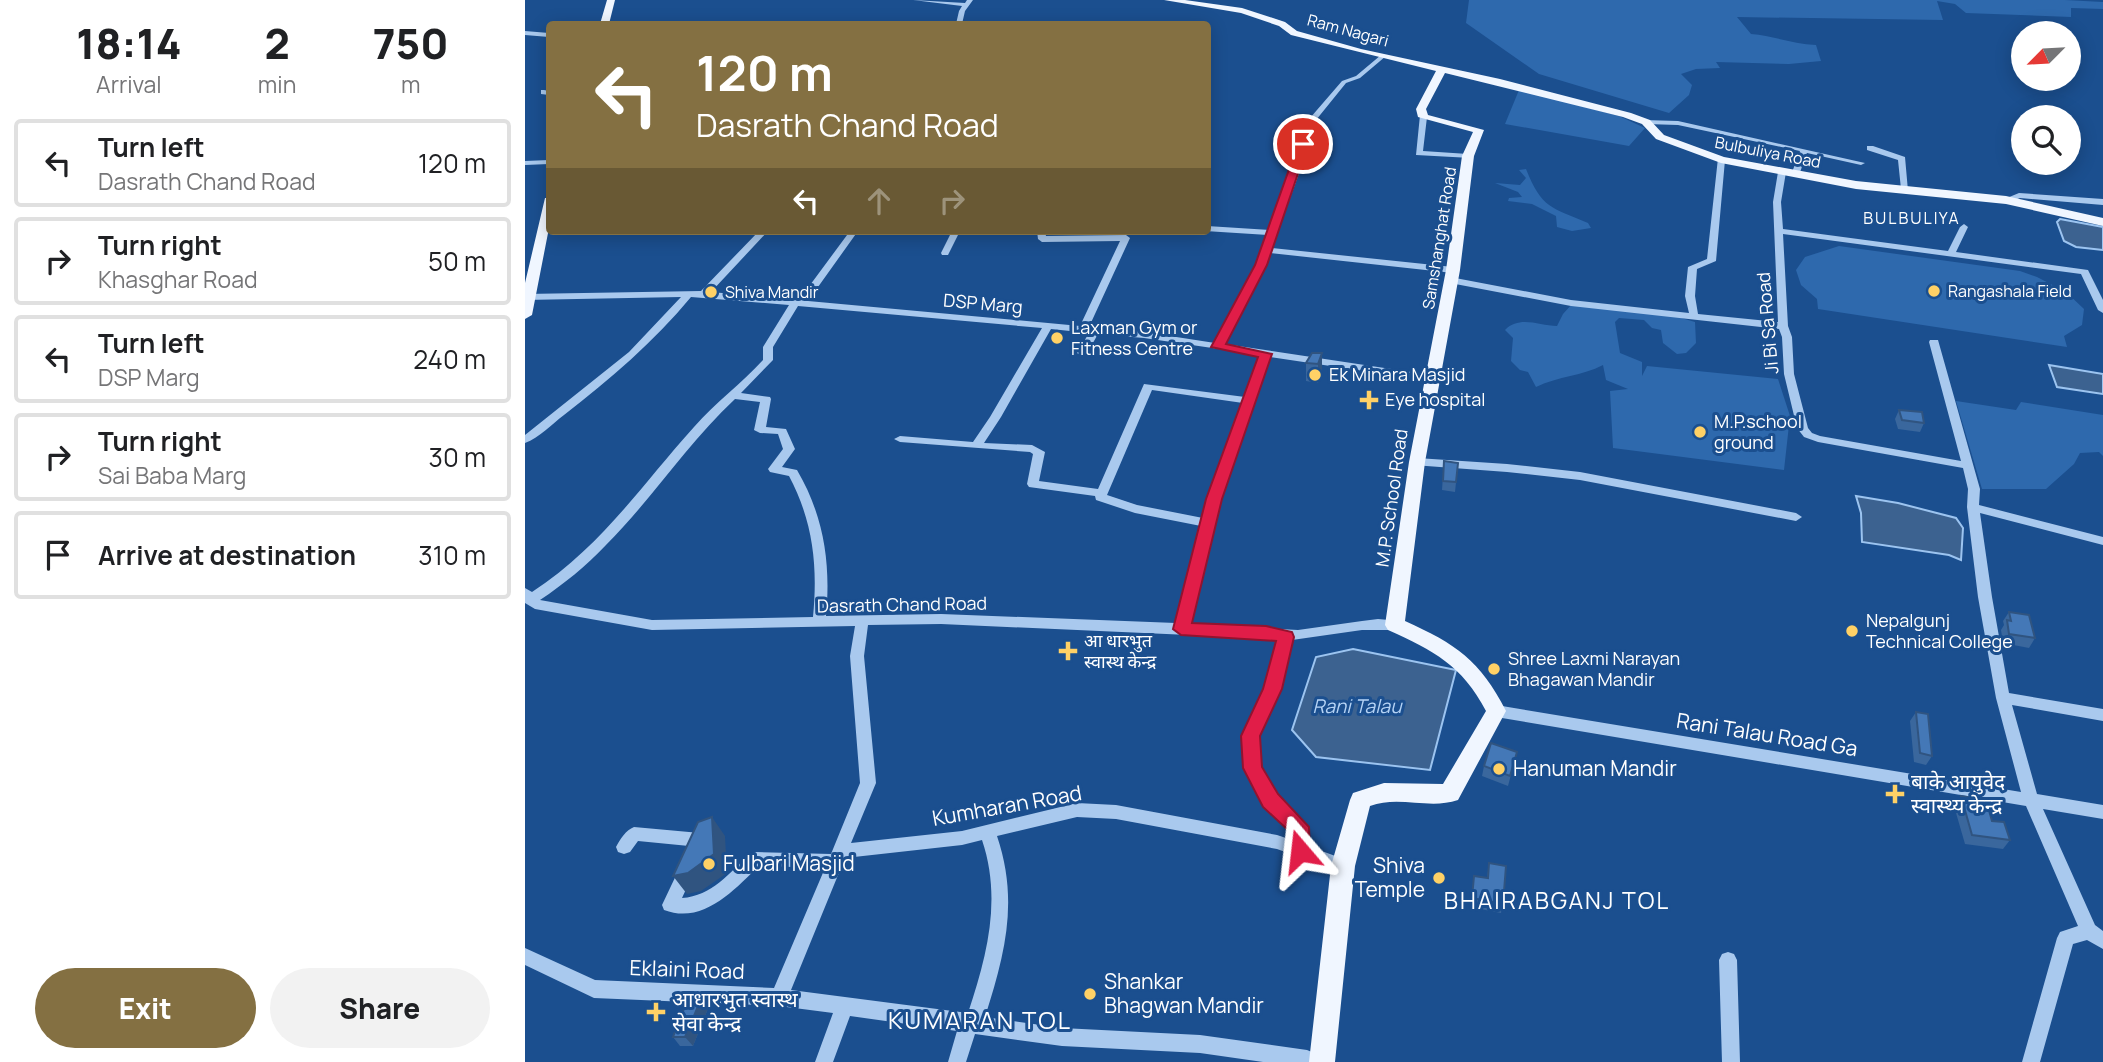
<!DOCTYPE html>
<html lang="en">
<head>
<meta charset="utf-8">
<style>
  :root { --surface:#fff; --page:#f2f2f2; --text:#202124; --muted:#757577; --line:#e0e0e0; --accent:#847042 }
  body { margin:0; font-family:Manrope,"Noto Sans Devanagari",sans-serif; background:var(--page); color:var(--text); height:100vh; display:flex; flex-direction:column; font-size:26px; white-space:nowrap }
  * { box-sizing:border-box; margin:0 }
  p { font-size:23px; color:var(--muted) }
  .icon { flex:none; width:38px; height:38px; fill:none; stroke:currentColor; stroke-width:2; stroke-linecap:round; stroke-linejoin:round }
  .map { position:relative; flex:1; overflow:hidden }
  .panel { display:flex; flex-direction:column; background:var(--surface); width:525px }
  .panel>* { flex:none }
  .guide { position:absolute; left:21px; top:21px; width:665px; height:214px; border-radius:7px; box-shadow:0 4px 18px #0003; background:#847042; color:#fff; overflow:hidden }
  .needle { width:46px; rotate:246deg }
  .fabs { position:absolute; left:1486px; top:21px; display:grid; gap:14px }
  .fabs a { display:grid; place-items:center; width:70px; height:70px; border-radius:50%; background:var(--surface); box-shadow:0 4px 18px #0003; font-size:35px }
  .pin { position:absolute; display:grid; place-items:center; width:60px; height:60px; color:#fff; margin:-30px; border:4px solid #fff; border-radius:50%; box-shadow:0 2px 7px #0007 }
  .me { position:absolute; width:77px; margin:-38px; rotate:343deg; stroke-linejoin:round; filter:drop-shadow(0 0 5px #0008) }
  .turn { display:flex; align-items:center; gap:24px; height:147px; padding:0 35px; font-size:32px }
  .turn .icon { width:91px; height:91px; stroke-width:2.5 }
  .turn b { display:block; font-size:49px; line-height:60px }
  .lanes { display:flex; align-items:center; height:66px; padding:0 35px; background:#0003; justify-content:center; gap:35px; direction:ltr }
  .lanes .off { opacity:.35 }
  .eta { display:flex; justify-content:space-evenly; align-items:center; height:119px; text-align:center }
  .eta b { font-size:42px; font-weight:800; line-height:49px }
  .button { display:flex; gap:14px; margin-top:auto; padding:14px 35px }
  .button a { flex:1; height:80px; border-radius:42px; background:var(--accent); color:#fff; font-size:28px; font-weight:800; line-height:80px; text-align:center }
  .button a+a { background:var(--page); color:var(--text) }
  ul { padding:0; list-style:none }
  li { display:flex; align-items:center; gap:21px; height:88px; margin:0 14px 10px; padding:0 21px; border:4px solid var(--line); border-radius:7px }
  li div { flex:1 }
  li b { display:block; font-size:26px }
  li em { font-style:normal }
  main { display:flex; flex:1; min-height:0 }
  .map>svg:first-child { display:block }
</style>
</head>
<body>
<main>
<section class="panel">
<div class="eta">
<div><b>18:14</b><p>Arrival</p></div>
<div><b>2</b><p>min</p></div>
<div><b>750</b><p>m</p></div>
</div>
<ul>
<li><svg class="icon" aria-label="left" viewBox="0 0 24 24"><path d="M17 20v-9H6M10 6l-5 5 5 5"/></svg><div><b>Turn left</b><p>Dasrath Chand Road</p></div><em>120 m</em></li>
<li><svg class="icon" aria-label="right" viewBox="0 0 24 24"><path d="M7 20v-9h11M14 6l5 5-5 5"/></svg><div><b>Turn right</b><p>Khasghar Road</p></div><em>50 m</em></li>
<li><svg class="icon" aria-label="left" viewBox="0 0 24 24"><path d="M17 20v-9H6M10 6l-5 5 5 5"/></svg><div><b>Turn left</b><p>DSP Marg</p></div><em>240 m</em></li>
<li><svg class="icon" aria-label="right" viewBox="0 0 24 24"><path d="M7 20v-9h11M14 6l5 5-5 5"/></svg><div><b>Turn right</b><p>Sai Baba Marg</p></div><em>30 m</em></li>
<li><svg class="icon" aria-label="arrive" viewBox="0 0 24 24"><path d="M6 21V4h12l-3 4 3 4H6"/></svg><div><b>Arrive at destination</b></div><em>310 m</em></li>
</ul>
<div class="button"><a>Exit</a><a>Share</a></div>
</section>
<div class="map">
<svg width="1578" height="1062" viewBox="0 0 1578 1062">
  <rect width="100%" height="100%" fill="#1b4f8f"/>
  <path fill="#2e69ad" d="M944,0H1540L1578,2V9L1546,8V17L1441,13L1430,4L1412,1L1418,20L1212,17L1226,34C1249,36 1268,44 1291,45L1296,61L1264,64L1191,62L1195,68L1171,69L1156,74L1167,85L1164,95L1144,113L1014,74L941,23Z
    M994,90L1094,116L1120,128L1104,146L980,124Z
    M1001,169C1017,209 1026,207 1063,223L1066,228L1047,231L1032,227L1031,216L1007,204L983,201L984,198L997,197L993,192L970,183L995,185L1001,178L994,170Z
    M1314,246L1495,271L1512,277L1541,292L1559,309L1557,325L1539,336L1542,347L1293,309L1292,299L1276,285L1271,270L1280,257Z
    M1047,304L1153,317L1170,322L1171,343L1161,353L1152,354L1138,343L1136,330L1127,328L1119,320L1094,318L1090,322L1095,353L1117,362V376L1122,366L1253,379L1265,416L1259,470L1088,448L1085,391L1103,389L1081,380L1078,365C1057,376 1034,376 1011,387L1003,372L995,370L986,361L988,338L980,330C995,315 1014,326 1032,326L1038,314Z
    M1431,401L1491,410L1496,402L1578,415V456L1574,452L1555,453L1549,464L1521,489H1457Z"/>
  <path fill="#3c6290" stroke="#9cc4f0" stroke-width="2" d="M1535,219L1578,227V250L1551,247L1539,241L1532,222Z
    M1524,365L1578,374V394L1532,387Z
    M1331,496L1373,503L1431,518L1438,528L1436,560L1424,555L1337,542L1336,513Z
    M828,649L931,670L905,770L791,757L767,730L791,657Z"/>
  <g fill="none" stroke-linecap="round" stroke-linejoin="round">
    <path fill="#a9c9ee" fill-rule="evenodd" d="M388,0L440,3L442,0H448L440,11L437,24H431L434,11L437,6Z
      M0,31L24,33V37L0,35Z
      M856,55L861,56L835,78L821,83L787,125L776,168L747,248L928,267L933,270L928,273L745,253L700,344L906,375L911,378L906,381L745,357L695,499L664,624L773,630L837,621L853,619L875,621L877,625L875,629L870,630H837L767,640L754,689L733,736L734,767L750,795L780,822L782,827L783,846L824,861L826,866L824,871L818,873L752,849L591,819L552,817L472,836C494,901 480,954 460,1017L537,1028L675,1035L782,1050L794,1055L796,1062H738L675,1053L537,1046L450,1034L441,1062H423L432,1031L325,1016L308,1062H290L308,1013L254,1006L69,998L0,965V948L70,980L249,988L300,868L234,866C209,890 178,925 139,910L137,905L155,867L161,865L167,867L169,872L157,898C187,896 204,873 225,854L231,852L306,854L335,783L325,656L330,626L127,630L10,609L0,603V588L7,592C77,546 114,488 169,427C190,403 216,384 238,360V347L264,305L166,297C129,342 85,379 39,415C27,424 14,438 0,443V435L104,352L156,297L0,300V294L176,291L234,231H243L186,292L274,300L325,231H333L283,301L555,326L595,241L517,242L513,239L512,231H520L521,236L601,235L605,238L564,327L619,332L690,343L731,265L743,235L680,231H682V226L745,230L768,168L779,125L817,81L831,76ZM273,306L517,328L465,417L448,442L375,436L369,439L375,442L505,452L508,454L502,484L504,487L570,496L571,500L610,513L676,526L651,623L416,614L301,616C306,564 299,516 272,470L257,467L270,449L261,429L241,427L246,399L245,397L216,393L248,360V347ZM526,329L564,333L552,353L557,356L561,355L573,334L619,338L735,355L720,397L619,384L573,489L514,481L520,452L507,445L459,443L476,417ZM627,390L718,403L683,499L678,518L612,505L582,495ZM210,399L235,402L229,430L235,433L253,434L258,449L243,469L245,472L264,476C288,521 293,566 288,617L127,620L15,600C39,584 61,566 81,545C127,499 162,444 210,399ZM416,624L754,639L740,689L719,736V767L740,805L766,830L767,840L752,835L591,805L552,803L437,831L326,843L351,783L339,656L343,625ZM457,840C477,899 462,956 443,1013L266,990L320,858L437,845Z
      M19,90L24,91V95L16,94V90Z
      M895,115L902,117L898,151L943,154H946V158L891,155Z
      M1118,120L1153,121L1340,163L1336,165L1282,153L1274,175L1270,177L1266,175L1275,151L1153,125L1121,124L1117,122Z
      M1342,146H1348L1380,157L1383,191L1376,189L1373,160L1342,150Z
      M1193,158L1200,160L1191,261L1172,269L1170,296L1173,314L1253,322L1248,202L1253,172L1257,170L1261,172L1256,202L1258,229L1423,251L1435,227L1439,224L1443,227L1431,252L1563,270L1578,300V313L1573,310L1556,274L1258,234L1263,326L1267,337L1269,374L1283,428L1287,433L1295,436L1436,461L1404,342L1405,340H1413L1455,489L1454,505L1578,537V545L1455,513L1467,597L1484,693L1578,709V721L1487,705L1512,794L1578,805V819L1518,809L1570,925L1578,931V949L1562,940L1548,944L1515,1062H1497L1532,938L1535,932L1553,926L1501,806L971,717L966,715L964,711L966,707L971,705L1496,792L1471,698L1453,597L1442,507L1443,489L1438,468L1293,442L1279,437L1272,428L1259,374L1257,337L1254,329L1046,306L925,283L920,280L925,277L1046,300L1164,313L1160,296L1163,267L1182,259Z
      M24,160V164L0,165V161Z
      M1494,193L1578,199V205L1495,198L1481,203L1477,200Z
      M427,231H435L423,255H417L416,253Z
      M892,458L982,464L1055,472L1271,513L1277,517L1271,521L1055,480L982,472L888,465L886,462Z
      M109,827L175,833L181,835L183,840L178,851L172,853L166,851L164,846L113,841L105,852L99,854L93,852L91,847C95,839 101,830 109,827Z
      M1203,952L1209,954L1212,960L1215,1062H1197L1194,960L1197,954Z"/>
    <path fill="#f0f6ff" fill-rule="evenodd" d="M82,0H90L84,24H75Z
      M639,0H660L717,8L760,22L772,31L836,49L975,79L1106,113L1125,120L1139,135L1199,157L1331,181L1481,196L1578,218V226L1481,204L1331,189L1196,163L1131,139L1117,124L1098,117L920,73L901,109L903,115L959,130L949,156L935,270L900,462L880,621C931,644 955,660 981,711L933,800C904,810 874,795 845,806L830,866L810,1062H784L806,866L825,800L828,793L859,783L918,784L961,711C937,665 909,651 863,630L860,625L884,462L921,270L937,156L948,132L893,117L891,109L911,71L766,35L754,26L716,13Z
      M20,198H24V228L7,315L0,319V283Z"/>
  </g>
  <path fill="#3a679d" d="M797,353V372L793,383L781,381V363Z
    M1374,410L1399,423L1395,432L1373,429L1370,419Z
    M919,461L933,463L930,492L917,490Z
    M1484,612L1510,638L1504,648L1478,643L1476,630L1479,625L1478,621Z
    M1391,712L1407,756L1401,765L1389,762L1385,721Z
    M992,752L983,786L957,776L959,766Z
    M1436,796L1467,821L1485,840L1478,849L1440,844L1429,806Z
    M964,863L978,904L976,913L945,907L949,876L962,878Z
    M184,1006L168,1046H155L148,1037Z"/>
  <path fill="#305480" d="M797,353V372L793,383V364Z
    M187,817L200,836L202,873L176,891L162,894L148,876Z
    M177,997L184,1006L168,1046L160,1037Z"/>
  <path fill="#4478b7" stroke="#305480" stroke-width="2" d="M787,353H797L793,364L781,363Z
    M1374,410L1397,412L1399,423L1377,420Z
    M919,461L933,463L931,482L918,481Z
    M1484,612L1504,615L1510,638L1484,634L1482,620L1486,621Z
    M1391,712L1403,714L1407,756L1395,753Z
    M966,743L992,752L985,776L959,766Z
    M1436,796L1461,800L1467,821L1479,822L1485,840L1447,835Z
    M187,817L189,854L163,873L148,876L173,822Z
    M964,863L981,866L978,904L947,898L949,876L963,878Z
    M164,996L177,997L160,1037H148Z"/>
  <path fill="#e11d48" stroke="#92132f" stroke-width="2" d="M778,140L783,144L742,265L701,344L747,354L697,499L667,623L741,626L767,632L769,637L757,689L735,736L737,767L753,794L784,827L785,851L782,857L775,860L767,857L764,831L738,807L718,768L716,736L738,689L751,641L656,635L648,629L681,499L733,357L686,347L730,265L773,144Z"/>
  <g fill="#ffd166" stroke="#1b4f8f" stroke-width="2.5">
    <circle cx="1409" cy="291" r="7"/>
    <circle cx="186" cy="292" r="7"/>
    <circle cx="532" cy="338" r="7"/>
    <circle cx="790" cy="375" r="7"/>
    <path d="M840.5 389.5h7v7h7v7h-7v7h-7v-7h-7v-7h7z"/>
    <circle cx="1175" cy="432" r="7"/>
    <circle cx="1327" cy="631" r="7"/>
    <path d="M539.5 640.5h7v7h7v7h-7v7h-7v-7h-7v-7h7z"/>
    <circle cx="969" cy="669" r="7"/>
    <circle cx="974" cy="769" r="7"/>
    <path d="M1366.5 783.5h7v7h7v7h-7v7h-7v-7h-7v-7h7z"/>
    <circle cx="184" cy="864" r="7"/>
    <circle cx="914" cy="878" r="7"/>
    <circle cx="565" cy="994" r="7"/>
    <path d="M127.5 1001.5h7v7h7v7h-7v7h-7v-7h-7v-7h7z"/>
  </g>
  <g text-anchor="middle" stroke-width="6" stroke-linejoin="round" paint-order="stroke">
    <g font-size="16" fill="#fff" stroke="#1b4f8f">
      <text transform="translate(823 30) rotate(15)" y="6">Ram Nagari</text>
      <text transform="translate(1243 152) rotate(11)" y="6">Bulbuliya Road</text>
      <text transform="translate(914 238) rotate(-81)" y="6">Samshanghat Road</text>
    </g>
    <g font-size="16" letter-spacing="2" fill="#fff" stroke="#1b4f8f">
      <text x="1387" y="224">BULBULIYA</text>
    </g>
    <g font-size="16" fill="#fff" stroke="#1b4f8f" text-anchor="start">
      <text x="1423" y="297">Rangashala Field</text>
      <text x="200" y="298">Shiva Mandir</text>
    </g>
    <g font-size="18" fill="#fff" stroke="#1b4f8f">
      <text transform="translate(458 304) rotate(5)" y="6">DSP Marg</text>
      <text transform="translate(1243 323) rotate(-95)" y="6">Ji Bi Sa Road</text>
      <text transform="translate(867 498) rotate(-82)" y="6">M.P. School Road</text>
      <text transform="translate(377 605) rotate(-1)" y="6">Dasrath Chand Road</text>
    </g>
    <g font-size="18" fill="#fff" stroke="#1b4f8f" text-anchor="start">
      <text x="546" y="334">Laxman Gym or<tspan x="546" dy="21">Fitness Centre</tspan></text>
      <text x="804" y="381">Ek Minara Masjid</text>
      <text x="860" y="406">Eye hospital</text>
      <text x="1189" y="428">M.P.school<tspan x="1189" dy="21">ground</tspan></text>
      <text x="1341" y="627">Nepalgunj<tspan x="1341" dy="21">Technical College</tspan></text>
      <text x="559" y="647">आ धारभुत<tspan x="559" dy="21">स्वास्थ केन्द्र</tspan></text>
      <text x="983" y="665">Shree Laxmi Narayan<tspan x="983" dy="21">Bhagawan Mandir</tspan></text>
    </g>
    <g font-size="19" font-style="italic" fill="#b5d3f5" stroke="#1b4f8f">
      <text x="832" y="713">Rani Talau</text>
    </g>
    <g font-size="21" fill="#fff" stroke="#1b4f8f">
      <text transform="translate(1242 735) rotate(9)" y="7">Rani Talau Road Ga</text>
      <text transform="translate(482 806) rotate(-10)" y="7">Kumharan Road</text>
      <text transform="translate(162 970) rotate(2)" y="7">Eklaini Road</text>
    </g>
    <g font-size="21" fill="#fff" stroke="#1b4f8f" text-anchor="start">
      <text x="988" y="776">Hanuman Mandir</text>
      <text x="1386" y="789">बाके आयुवेद<tspan x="1386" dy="24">स्वास्थ्य केन्द्र</tspan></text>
      <text x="198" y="871">Fulbari Masjid</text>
      <text x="900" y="873" text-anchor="end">Shiva<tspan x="900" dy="24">Temple</tspan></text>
      <text x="579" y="989">Shankar<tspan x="579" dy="24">Bhagwan Mandir</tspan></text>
      <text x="147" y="1007">आधारभुत स्वास्थ<tspan x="147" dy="24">सेवा केन्द्र</tspan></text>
    </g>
    <g font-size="23" letter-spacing="2" fill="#fff" stroke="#1b4f8f">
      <text x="1032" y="909">BHAIRABGANJ TOL</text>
    </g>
    <g font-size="24" letter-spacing="2" fill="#fff" stroke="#1b4f8f">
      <text x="455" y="1029">KUMARAN TOL</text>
    </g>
  </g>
</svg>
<div class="fabs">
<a><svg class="needle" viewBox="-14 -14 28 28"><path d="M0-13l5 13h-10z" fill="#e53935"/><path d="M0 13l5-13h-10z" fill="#757577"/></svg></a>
<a><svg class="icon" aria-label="search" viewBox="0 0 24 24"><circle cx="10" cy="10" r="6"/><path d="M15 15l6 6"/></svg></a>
</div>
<div class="pin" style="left:778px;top:144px;background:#d93025"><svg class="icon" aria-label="arrive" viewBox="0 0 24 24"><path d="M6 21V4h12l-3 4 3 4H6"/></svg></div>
<svg class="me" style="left:775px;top:851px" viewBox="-20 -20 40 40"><path d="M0-17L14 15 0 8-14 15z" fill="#e11d48" stroke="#fff" stroke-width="4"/></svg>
<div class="guide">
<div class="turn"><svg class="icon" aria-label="left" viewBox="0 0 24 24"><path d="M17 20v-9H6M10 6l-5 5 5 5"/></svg><div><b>120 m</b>Dasrath Chand Road</div></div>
<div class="lanes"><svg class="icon" aria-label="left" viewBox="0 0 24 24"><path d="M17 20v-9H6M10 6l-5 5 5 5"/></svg><svg class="icon off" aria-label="ahead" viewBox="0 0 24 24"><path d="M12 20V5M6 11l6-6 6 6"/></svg><svg class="icon off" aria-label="right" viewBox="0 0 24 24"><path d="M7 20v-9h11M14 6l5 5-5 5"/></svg></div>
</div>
</div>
</main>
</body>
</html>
